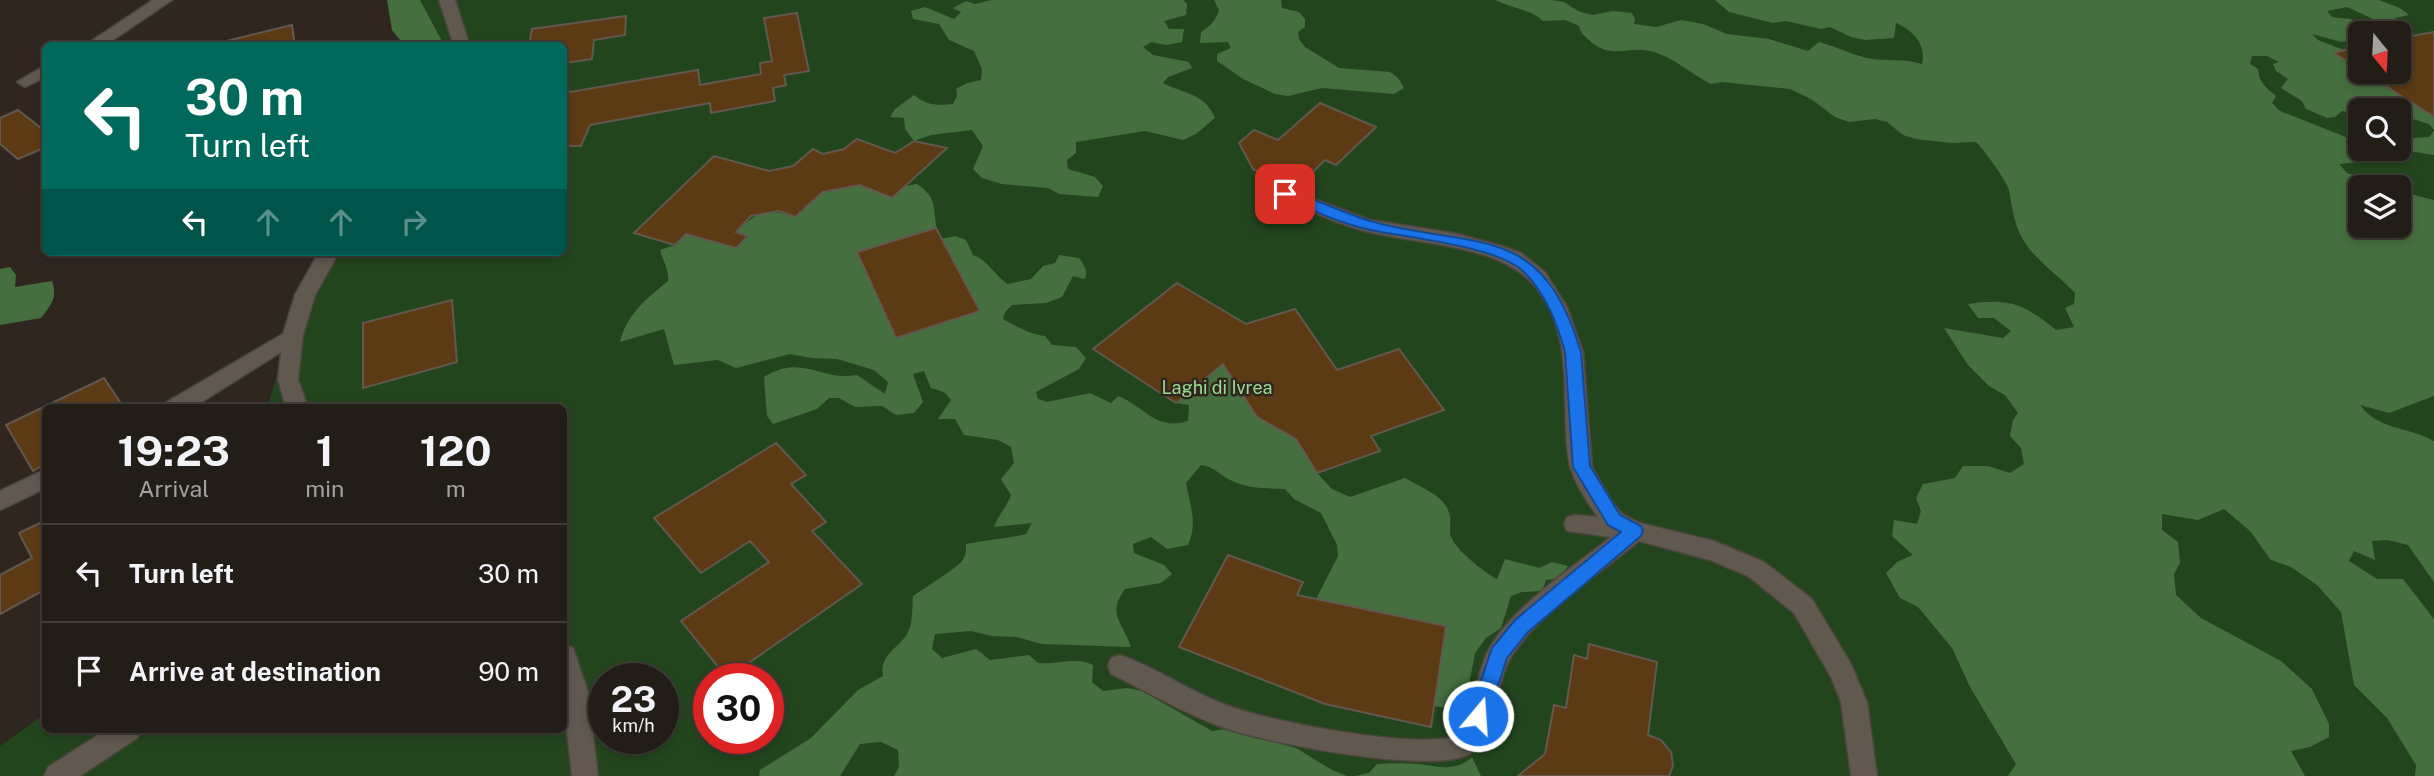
<!DOCTYPE html>
<html lang="en">
<head>
<meta charset="utf-8">
<style>
  :root { --surface:#231d17; --page:#2b2620; --text:#f1f3f6; --muted:#a3a2a1; --line:#403b36 }
  body { margin:0; font-family:"Public Sans",sans-serif; background:var(--page); color:var(--text); height:100vh; display:flex; flex-direction:column; font-size:26px; white-space:nowrap }
  * { box-sizing:border-box; margin:0 }
  p { font-size:23px; color:var(--muted) }
  .icon { flex:none; width:38px; height:38px; fill:none; stroke:currentColor; stroke-width:2; stroke-linecap:round; stroke-linejoin:round }
  .map { position:relative; flex:1; overflow:hidden }
  .details { position:absolute; left:42px; top:404px; width:525px; height:329px; display:flex; flex-direction:column; background:var(--surface); border-radius:10px; box-shadow:0 4px 10px #0003,0 0 0 2px var(--line) }
  .details>* { flex:none }
  .banner { position:absolute; left:42px; top:42px; width:525px; height:214px; border-radius:10px; box-shadow:0 4px 10px #0003,0 0 0 2px var(--line); background:#00695c; color:#fff; overflow:hidden }
  .needle { width:46px; rotate:162deg }
  .controls { position:absolute; left:2348px; top:21px; display:grid; gap:14px }
  .controls a { display:grid; place-items:center; width:63px; height:63px; border-radius:10px; background:var(--surface); box-shadow:0 4px 10px #0003,0 0 0 2px var(--line); font-size:35px }
  .speed { position:absolute; left:588px; top:663px; display:flex; gap:14px; font-size:35px; font-weight:700; text-align:center }
  .speed>* { display:grid; place-content:center; width:91px; height:91px; border-radius:50%; background:var(--surface); box-shadow:0 4px 10px #0003,0 0 0 2px var(--line); line-height:1 }
  .speed small { font-size:18px; font-weight:400 }
  .speed .limit { border:10px solid #d22; background:#fff; color:#111 }
  .pin { position:absolute; display:grid; place-items:center; width:60px; height:60px; color:#fff; margin:-30px; border-radius:14px; box-shadow:0 4px 10px #0006 }
  .me { position:absolute; width:77px; margin:-38px; rotate:18deg; stroke-linejoin:round; filter:drop-shadow(0 0 5px #0008) }
  .turn { display:flex; align-items:center; gap:24px; height:147px; padding:0 28px; font-size:32px }
  .turn .icon { width:91px; height:91px; stroke-width:2.5 }
  .turn b { display:block; font-size:49px; line-height:60px }
  .lanes { display:flex; align-items:center; height:66px; padding:0 28px; background:#0003; justify-content:center; gap:35px; direction:ltr }
  .lanes .off { opacity:.35 }
  .eta { display:flex; justify-content:space-evenly; align-items:center; height:119px; text-align:center }
  .eta b { font-size:42px; font-weight:700; line-height:49px }
  ul { padding:0; list-style:none }
  li { display:flex; align-items:center; gap:21px; height:98px; padding:0 28px; border-top:2px solid var(--line) }
  li div { flex:1 }
  li b { display:block; font-size:26px }
  li em { font-style:normal }
  .map>svg:first-child { display:block }
</style>
</head>
<body>
<div class="map">
<svg width="2434" height="776" viewBox="0 0 2434 776">
  <rect width="100%" height="100%" fill="#2f271f"/>
  <path fill="#23451e" fill-rule="evenodd" d="M408,0H2434V776H0V746L45,714L46,730H564V408H267L315,252H564V46L403,45L413,25ZM2361,33H2399V72H2361ZM2361,110H2399V149H2361ZM2361,187H2399V226H2361ZM604,679H663V738H604ZM709,679H768V738H709Z"/>
  <path fill="#456f3e" d="M387,0H420L444,45H404L392,30Z
    M992,0H1183L1187,4L1186,15L1164,21L1169,29H1184L1182,42L1166,45L1151,42L1143,47L1153,55L1189,62L1192,68L1168,77L1163,83C1184,94 1205,93 1215,118L1196,134L1183,140L1145,131L1076,142V153L1067,160L1068,169L1095,177L1103,186L1098,197L1059,194L1048,188L1002,184L982,178L973,169L983,146L972,130L931,135L914,141L905,129L904,118L890,117L895,109L914,95C926,105 937,106 953,104L957,96L956,89L967,83L981,80L982,69L974,51L949,40L939,24L913,19L911,11L925,7L954,19L961,12L953,8L966,1L975,4Z
    M1214,0H1281L1282,8L1299,12L1305,19V27L1298,32L1299,39L1305,47L1339,68L1390,72L1398,78L1404,88L1394,94L1322,88L1288,96L1275,94L1243,79L1217,61V54L1231,48L1228,42L1200,43L1201,32C1210,26 1216,21 1219,10Z
    M1495,0H1551L1564,2L1578,11L1592,15L1613,11L1632,13L1635,19L1634,24L1656,27L1681,20L1703,24L1727,34L1769,39L1808,51L1819,42C1835,46 1850,54 1867,58C1886,62 1904,58 1922,64C1927,45 1913,30 1896,23L1894,38L1865,40L1851,37L1830,27L1821,29L1786,21L1773,23L1729,12L1715,0H2379L2400,8L2409,15L2395,18L2403,28L2395,29L2347,7L2327,11L2332,17L2350,19L2387,32L2361,33V39L2341,42L2312,34L2318,40L2344,50L2335,53L2434,117V130L2429,124L2399,115V110H2361V115L2342,111L2335,117L2327,118L2306,109L2302,101L2281,88L2288,79L2276,71L2273,64L2279,62L2267,56H2252L2250,64L2258,69C2259,82 2266,88 2276,96L2272,103L2280,111L2361,143V149H2368L2372,153L2369,161L2339,164L2347,173L2389,187H2361V226H2399V191L2434,200V396L2389,413L2360,405C2378,430 2409,427 2434,441V582L2408,545L2387,540L2372,541L2375,560L2354,551L2349,561L2377,579H2403L2434,619V776H2415L2416,765L2387,718L2354,685L2341,612L2317,585L2291,567L2271,560L2250,531L2224,509L2198,520L2162,514V530L2178,542L2180,563L2174,574L2176,595L2201,618L2281,661L2312,689L2329,724V737L2310,747L2291,751L2305,776H2008L2016,764L1970,687L1952,648L1918,607L1900,598L1886,573L1897,562L1913,555L1892,536L1894,520L1917,524L1921,511L1916,498L1923,484L1955,478L1963,466H1988L2010,473L2024,464L2021,448L2010,436L2013,420L2018,413L2005,395L1989,386L1968,365L1944,328L2003,338L2011,331L1994,318H1978L1968,304C2010,298 2024,304 2056,330L2074,327L2065,308L2074,304L2075,293C2060,277 2041,264 2028,247C2014,229 2013,211 2009,190C2008,183 1983,148 1976,142L1951,143L1916,139L1903,135L1887,122L1875,119L1849,122L1835,117L1811,99L1790,89L1722,82L1711,84C1691,74 1676,59 1654,52C1629,44 1611,62 1588,39C1583,35 1581,33 1579,26L1565,20L1543,21C1530,9 1511,8 1495,0Z
    M2434,131V155L2397,149L2399,139L2429,137Z
    M917,184C943,201 929,216 941,239L955,236L966,240L973,255C987,259 995,276 1008,284L1031,279L1043,266L1055,263L1059,255L1079,258C1084,265 1088,270 1085,279L1073,276L1062,297L1046,303L1012,305L1005,312L1003,319C1016,326 1031,335 1045,336L1052,345L1076,347L1086,358L1079,369L1036,392L1038,399L1047,402L1090,393L1111,403L1118,396C1146,407 1155,431 1188,421L1189,405L1176,403L1223,364L1257,417L1296,439L1317,473L1332,489L1350,497L1405,478C1417,485 1439,494 1446,506C1452,516 1450,522 1450,533C1451,547 1485,573 1497,579L1505,559L1539,568L1552,562L1568,566L1561,578L1546,580L1542,591L1522,592L1511,596L1501,628L1486,638L1475,653L1464,711L1434,706L1446,626L1316,599L1338,556L1337,545L1321,513L1294,499L1285,489C1266,488 1248,489 1230,480C1219,474 1214,467 1201,465L1186,483C1190,506 1198,522 1188,545L1167,549L1151,537L1133,544L1134,553L1164,565L1172,574L1161,583L1125,589C1106,615 1123,622 1131,647L1042,644L1016,637L992,636L971,631L935,634L932,649L942,658L976,649L990,660L1029,655L1038,663C1057,665 1076,656 1093,665L1092,682L1103,691L1127,688L1142,691L1212,731L1227,729L1296,748L1332,770L1347,776H894L899,767L898,750L881,742L860,744L840,776H759L760,770L811,738L858,690L883,676C879,652 901,649 909,630C913,621 912,607 913,596C922,590 958,567 962,561C966,556 966,550 966,544C987,540 1006,539 1026,534L1032,523L994,527C998,515 1007,507 1011,495L1001,479L1014,463L1011,447L998,440L964,435L955,419H938L951,400L944,392L931,388L924,371L913,374L923,402L914,413L896,415L882,406L855,407L839,398H829L817,409L773,424L767,416L764,377C803,353 821,382 857,375L885,394L888,382L874,370L837,359L811,358L790,354L736,368L718,360L674,365L664,329L620,342C627,314 646,299 668,281C669,268 663,262 660,250L675,245L686,234L736,248L747,236L736,232C755,213 768,207 795,217L823,192L860,185L892,198L905,186Z
    M10,267L16,275L15,287L52,281C58,298 51,305 41,318L0,325V269Z
    M1472,757L1481,776H1355L1369,773L1377,764C1391,763 1404,763 1418,764C1438,766 1455,773 1472,757Z"/>
  <path fill="#5c3a14" stroke="#62584f" stroke-width="2" d="M797,13L809,71L784,75L786,85L773,88L775,101L711,113L710,103L590,125L581,146H564V93L698,70L700,85L761,74L760,63L772,61L764,18Z
    M626,16L625,35L594,40L592,59L564,63V46H529L532,29Z
    M292,25L295,46H206Z
    M2404,31L2412,36L2434,32V117L2364,72H2399L2398,33Z
    M2361,45V70L2334,53L2344,50Z
    M1320,103L1376,127L1336,165L1325,160L1295,189L1253,169L1239,143L1254,130L1278,140Z
    M18,110L46,132V147L18,159L0,144V118Z
    M857,139L895,153L914,141L947,148L892,198L860,185L823,192L795,217L779,211L751,216L736,232L748,236L736,248L686,234L675,245L634,233L714,156L769,171L793,166L813,149L823,154L844,149Z
    M936,228L980,311L896,338L857,252Z
    M1177,283L1246,324L1295,309L1337,370L1399,349L1444,410L1371,436L1380,451L1317,473L1296,439L1257,417L1223,364L1176,403L1093,349Z
    M452,300L457,362L363,388V323Z
    M104,378L124,408H46V464L33,471L6,425Z
    M776,443L806,475L791,484L826,522L812,531L862,584L727,678L681,621L769,562L750,541L701,573L654,518Z
    M46,520V589L0,614V575L32,558L19,533Z
    M1228,555L1303,582L1297,595L1446,626L1431,727L1325,704L1179,647Z
    M1589,644L1657,662L1648,735L1661,740L1671,752L1673,766L1669,776H1518L1545,754L1554,705L1566,708L1574,655L1587,659Z"/>
  <g fill="none" stroke-linecap="round" stroke-linejoin="round">
    <g stroke="#4c453e" stroke-width="3">
      <path id="lane" d="M46,469V488L0,510V491Z"/>
    </g>
    <g stroke="#4c453e" stroke-width="3">
      <path id="street" d="M153,0H172L104,46H84Z
        M46,65V77L25,87L17,82Z
        M1285,188L1370,220L1453,233L1502,246L1521,253L1545,272L1567,307L1583,352L1592,467L1610,499L1622,514L1640,523L1714,541L1764,562L1812,599L1851,664L1867,702L1877,776H1851L1841,702L1831,677L1794,613L1748,576L1710,560L1639,541C1598,575 1547,607 1515,651C1493,680 1501,727 1471,753C1438,776 1264,743 1222,727C1183,713 1148,692 1111,674L1108,666L1111,658L1120,655C1157,668 1189,691 1226,705C1270,722 1408,748 1452,737C1476,715 1474,677 1489,649C1513,606 1572,568 1611,537L1567,531L1564,524L1567,517L1575,515L1598,517C1588,504 1574,482 1570,466C1564,443 1566,397 1564,371C1556,244 1469,253 1373,233C1340,226 1310,210 1279,198L1276,194L1279,190Z
        M293,328L300,330L303,335L300,340L192,408H164L167,402Z
        M106,730H141L137,738L80,776H44L48,767Z"/>
    </g>
    <g stroke="#4c453e" stroke-width="3">
      <path id="secondary" d="M439,0H455L470,46H454Z
        M319,252H339L315,295L303,335L298,379L308,408H286L278,379L283,335L295,295Z
        M564,645L573,648L588,692L598,776H572L564,702Z"/>
    </g>
    <use href="#lane" fill="#61584f" fill-rule="evenodd"/>
    <use href="#street" fill="#61584f" fill-rule="evenodd"/>
    <use href="#secondary" fill="#61584f" fill-rule="evenodd"/>
  </g>
  <path fill="#1a73e8" stroke="#114b97" stroke-width="2" d="M1285,190C1314,198 1341,212 1370,221C1477,251 1541,219 1581,352L1590,466L1620,515L1641,526L1643,531L1641,536L1528,632L1507,658L1488,716L1485,722L1478,724L1472,722L1469,716L1492,648L1515,620L1621,532L1608,525L1573,467L1565,352C1557,323 1546,294 1524,272C1498,246 1408,238 1371,230C1340,224 1309,208 1280,197L1278,194Z"/>
  <g text-anchor="middle" stroke-width="5" stroke-linejoin="round" paint-order="stroke">
    <g font-size="18" fill="#9bda91" stroke="#2f271f">
      <text x="1217" y="394">Laghi di Ivrea</text>
    </g>
  </g>
</svg>
<div class="controls">
<a><svg class="needle" viewBox="-14 -14 28 28"><path d="M0-13l5 13h-10z" fill="#e53935"/><path d="M0 13l5-13h-10z" fill="#a3a2a1"/></svg></a>
<a><svg class="icon" aria-label="search" viewBox="0 0 24 24"><circle cx="10" cy="10" r="6"/><path d="M15 15l6 6"/></svg></a>
<a><svg class="icon" aria-label="layers" viewBox="0 0 24 24"><path d="M12 4l9 5-9 5-9-5zM3 14l9 5 9-5"/></svg></a>
</div>
<div class="speed"><div>23<small>km/h</small></div><div class="limit">30</div></div>
<div class="pin" style="left:1285px;top:194px;background:#d93025"><svg class="icon" aria-label="arrive" viewBox="0 0 24 24"><path d="M6 21V4h12l-3 4 3 4H6"/></svg></div>
<svg class="me" style="left:1478px;top:716px" viewBox="-20 -20 40 40"><circle r="17" fill="#1a73e8" stroke="#fff" stroke-width="3"/><path d="M0-11L8 9 0 5-8 9z" fill="#fff"/></svg>
<div class="banner">
<div class="turn"><svg class="icon" aria-label="left" viewBox="0 0 24 24"><path d="M17 20v-9H6M10 6l-5 5 5 5"/></svg><div><b>30 m</b>Turn left</div></div>
<div class="lanes"><svg class="icon" aria-label="left" viewBox="0 0 24 24"><path d="M17 20v-9H6M10 6l-5 5 5 5"/></svg><svg class="icon off" aria-label="ahead" viewBox="0 0 24 24"><path d="M12 20V5M6 11l6-6 6 6"/></svg><svg class="icon off" aria-label="ahead" viewBox="0 0 24 24"><path d="M12 20V5M6 11l6-6 6 6"/></svg><svg class="icon off" aria-label="right" viewBox="0 0 24 24"><path d="M7 20v-9h11M14 6l5 5-5 5"/></svg></div>
</div>
<section class="details">
<div class="eta">
<div><b>19:23</b><p>Arrival</p></div>
<div><b>1</b><p>min</p></div>
<div><b>120</b><p>m</p></div>
</div>
<ul>
<li><svg class="icon" aria-label="left" viewBox="0 0 24 24"><path d="M17 20v-9H6M10 6l-5 5 5 5"/></svg><div><b>Turn left</b></div><em>30 m</em></li>
<li><svg class="icon" aria-label="arrive" viewBox="0 0 24 24"><path d="M6 21V4h12l-3 4 3 4H6"/></svg><div><b>Arrive at destination</b></div><em>90 m</em></li>
</ul>
</section>
</div>
</body>
</html>
